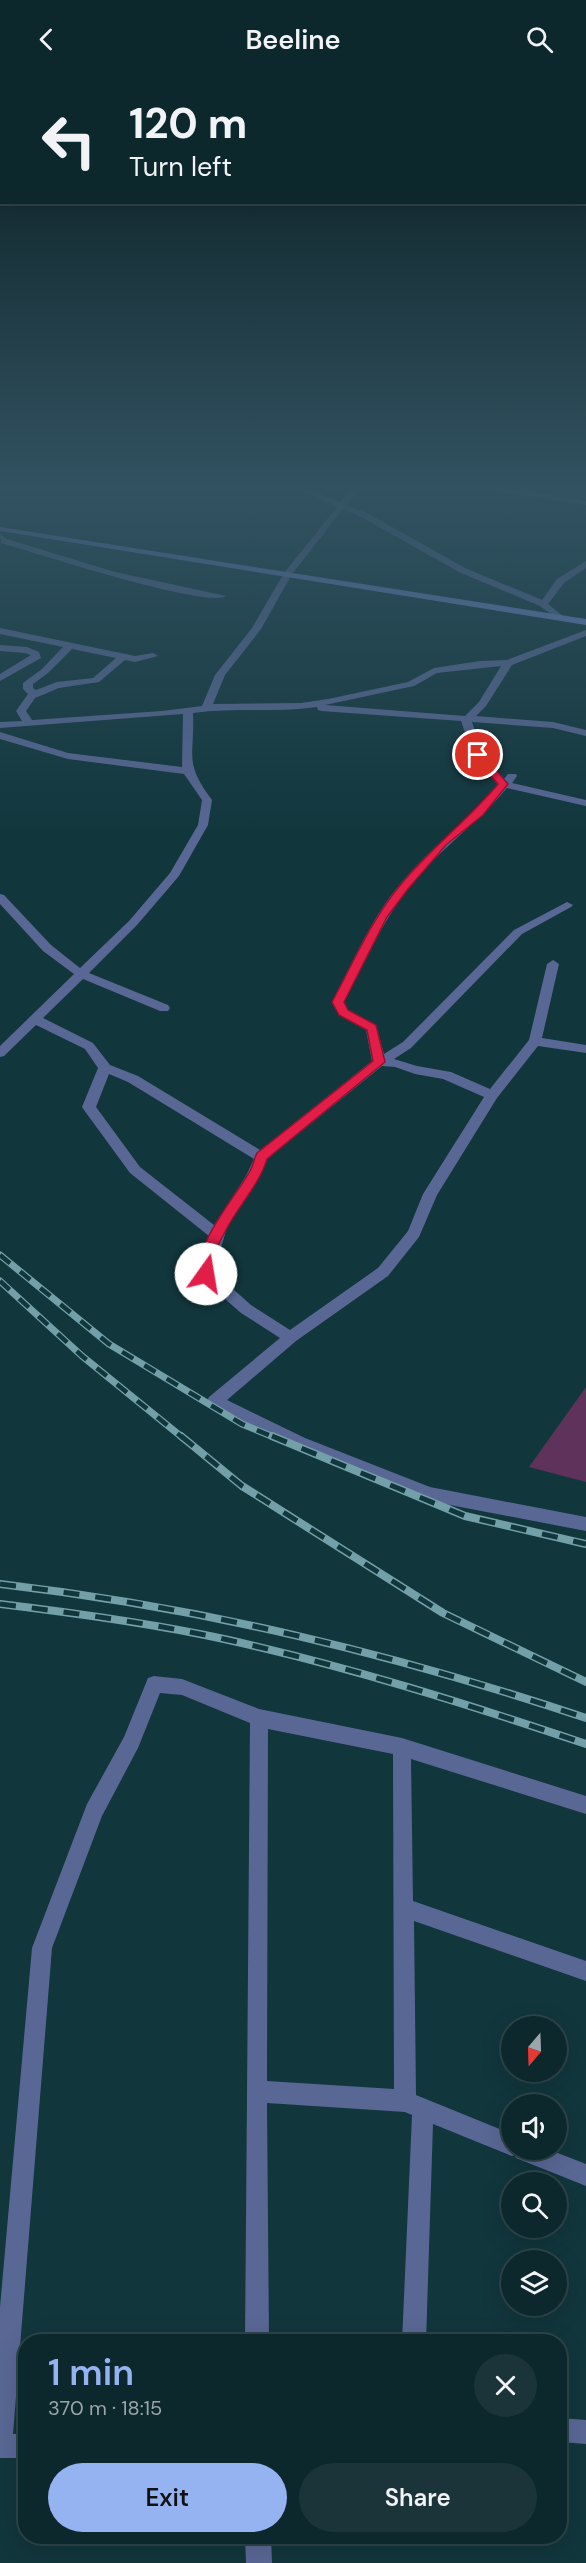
<!DOCTYPE html>
<html lang="en">
<head>
<meta charset="utf-8">
<style>
  :root { --surface:#0d282d; --page:#1b3439; --text:#f1f3f6; --muted:#9aa6aa; --line:#2d4449; --accent:#95b2f1 }
  body { margin:0; font-family:"DM Sans",sans-serif; background:var(--page); color:var(--text); height:100vh; display:flex; flex-direction:column; font-size:22px; white-space:nowrap }
  * { box-sizing:border-box; margin:0 }
  p { font-size:20px; color:var(--muted) }
  .icon { flex:none; width:33px; height:33px; fill:none; stroke:currentColor; stroke-width:2; stroke-linecap:round; stroke-linejoin:round }
  .map { position:relative; flex:1; overflow:hidden }
  .panel { position:absolute; left:18px; top:2256px; width:549px; height:210px; display:flex; flex-direction:column; background:var(--surface); border-radius:24px; box-shadow:0 6px 24px #0002,0 0 0 2px var(--line) }
  .panel>* { flex:none }
  .top-card { position:absolute; left:0px; top:0px; width:586px; height:126px; box-shadow:0 6px 24px #0002,0 0 0 2px var(--line); background:#0d282d; color:var(--text); overflow:hidden }
  .needle { width:39px; rotate:199deg }
  .fabs { position:absolute; left:501px; top:1938px; display:grid; gap:12px }
  .fabs a { display:grid; place-items:center; width:66px; height:66px; border-radius:50%; background:var(--surface); box-shadow:0 6px 24px #0002,0 0 0 2px var(--line); font-size:30px }
  .pin { position:absolute; display:grid; place-items:center; width:51px; height:51px; color:#fff; margin:-26px; border:3px solid #fff; border-radius:50%; box-shadow:0 2px 6px #0007 }
  .me { position:absolute; width:66px; margin:-33px; rotate:13deg; stroke-linejoin:round; filter:drop-shadow(0 0 4px #0008) }
  .turn { display:flex; align-items:center; gap:21px; height:126px; padding:0 30px; font-size:27px }
  .turn .icon { width:78px; height:78px; stroke-width:2.5 }
  .turn b { display:block; font-size:42px; line-height:51px }
  .round { display:grid; place-items:center; flex:none; width:63px; height:63px; border-radius:32px; background:var(--page) }
  .summary { display:flex; align-items:center; justify-content:space-between; height:102px; padding:0 30px }
  h1 { font-size:36px; font-weight:600; line-height:45px; color:var(--accent) }
  .action { display:flex; gap:12px; margin-top:auto; padding:12px 30px }
  .action a { flex:1; height:69px; border-radius:36px; background:var(--accent); color:#111; font-size:24px; font-weight:600; line-height:69px; text-align:center }
  .action a+a { background:var(--page); color:var(--text) }
  header { display:flex; justify-content:space-between; align-items:center; height:78px; padding:0 30px; background:var(--surface); font-size:27px; font-weight:600 }
  .map>svg:first-child { display:block }
</style>
</head>
<body>
<header><svg class="icon" aria-label="back" viewBox="0 0 24 24"><path d="M15 5l-7 7 7 7"/></svg>Beeline<svg class="icon" aria-label="search" viewBox="0 0 24 24"><circle cx="10" cy="10" r="6"/><path d="M15 15l6 6"/></svg></header>
<div class="map">
<svg width="586" height="2485" viewBox="0 0 586 2485">
  <rect width="100%" height="100%" fill="#11363c"/>
  <path fill="#5f325b" d="M586,1309V1404L529,1389Z"/>
  <g fill="none" stroke-linecap="round" stroke-linejoin="round">
    <path fill="#596794" fill-rule="evenodd" d="M295,410H306L340,424L352,410H360L347,427L369,436L465,490L542,522L557,501L586,483V490L564,505L548,526L564,539L559,542L540,528L459,494L363,440L343,431L292,496L261,551L225,597L213,626L301,625L328,621L408,604L434,590L480,583L507,582L586,552V558L512,587L486,628L476,638L553,644L586,652V658L553,650L472,644L483,676L504,701L508,696H516L517,698L512,705L586,722V728L507,710C476,747 437,773 407,812C381,846 364,886 344,924L348,932L376,947L384,976L403,964L514,852L567,824L573,827L571,829L522,856L411,970L394,981L417,988L451,994L490,1011L529,962L547,886L553,882L559,886L542,960L586,967V975L538,968L497,1020L437,1117L419,1159L388,1198L296,1263L227,1322L305,1360L430,1409L586,1439V1453L429,1423L293,1370L209,1327L207,1323L209,1319L280,1260L241,1235L201,1200C196,1188 205,1170 209,1158L130,1095L84,1032L82,1029L98,990L85,971L36,947L4,978L0,979V968L74,896L43,873L0,826V816L4,817L51,867L80,890L129,843L170,795L198,747L202,722L184,696L68,681L0,661V654L68,675L182,689L183,636L0,650V644L22,643L16,633L28,616L23,611V605L42,591L63,569L0,556V550L135,578L153,575L158,578L135,584L125,582L99,604L59,610L35,620L26,633L32,642L162,633L202,628L215,597L252,550L284,495L337,429ZM72,571L116,580L93,600L57,604L36,612L33,610V606L48,595ZM501,588L479,624L465,638L325,627L414,608L437,595ZM317,629L318,632L321,633L461,643L473,677L498,707C468,742 431,769 401,805C371,840 353,884 332,924L339,937L366,952L372,983L260,1072L138,998L110,987L93,965L43,940L83,901L160,933H168L170,930L168,927L89,895L137,847L179,798L208,747L212,722C183,683 195,679 193,635C234,629 276,635 317,629ZM382,988L395,989L415,996L443,1001L484,1019L423,1116L408,1153L378,1190L290,1252L251,1227L214,1194L227,1149L258,1101L267,1081ZM109,996L128,1004L254,1081L246,1098L214,1147L140,1089L96,1029Z
      M478,410L516,411L586,423V427Z
      M0,456L7,461L115,494L226,518C208,531 32,474 1,465Z
      M0,567L27,569L39,574L41,580L0,603V596L31,577L25,575L0,573Z
      M154,1598L182,1601L259,1631L402,1660L586,1718V1736L411,1681L413,1823L586,1883V1903L414,1843L416,2017L512,2056V2072H550L586,2086V2108L516,2080L515,2077L512,2078L433,2046L426,2264H402L412,2037L405,2034L267,2025L269,2264H245L250,1645L182,1617L160,1615L138,1670L102,1738L52,1870L13,2356H26V2380H0V2229L32,1870L87,1726L124,1659L148,1600ZM268,1651L393,1676L394,2011L267,2003Z
      M560,2340L586,2342V2366L560,2364Z
      M245,2458H271L272,2485H246Z"/>
    <path fill="#7085cc" fill-rule="evenodd" d="M0,449L586,541V547L0,453Z"/>
    <g stroke="#73a0a8" stroke-width="7">
      <path id="rail-far1" d="M0,1177L109,1266L242,1346L276,1360
        M0,1203L82,1278L183,1360"/>
    </g>
    <g stroke="#73a0a8" stroke-width="8">
      <path id="rail" d="M181,1358L242,1408L443,1535L586,1604
        M272,1358L465,1438L586,1466
        M0,1506C205,1530 390,1575 586,1640
        M0,1526C75,1535 150,1545 224,1561C347,1588 467,1626 586,1666"/>
    </g>
    <use href="#rail-far1" stroke="#11363c" stroke-width="4.5" stroke-dasharray="13" stroke-linecap="butt"/>
    <use href="#rail" stroke="#11363c" stroke-width="5" stroke-dasharray="16" stroke-linecap="butt"/>
  </g>
  <path fill="#16536c" d="M328,410H346L343,413Z
    M518,410H536L534,412Z
    M566,410H586V421L565,417Z"/>
  <linearGradient id="sky" x2="0" y2="1"><stop stop-color="#091e21"/><stop offset="0.54" stop-color="#325261"/><stop offset="1" stop-color="#325261" stop-opacity="0"/></linearGradient>
  <rect width="586" height="758" fill="url(#sky)"/>
  <path fill="#e11d48" stroke="#92132f" stroke-width="1.5" d="M478,674L481,675L508,706L483,737L446,767L408,811L387,839L344,924L348,932L376,947L385,984L267,1081C259,1108 237,1129 225,1154C221,1161 217,1169 215,1176C213,1184 214,1192 211,1199H202C189,1171 237,1117 250,1093C253,1088 254,1081 257,1075L373,983L367,952L339,937L332,924C354,883 372,840 402,805C432,769 468,742 498,706L473,677Z"/>
</svg>
<div class="fabs">
<a><svg class="needle" viewBox="-14 -14 28 28"><path d="M0-13l5 13h-10z" fill="#e53935"/><path d="M0 13l5-13h-10z" fill="#9aa6aa"/></svg></a>
<a><svg class="icon" aria-label="sound" viewBox="0 0 24 24"><path d="M4 9h4l5-4v14l-5-4H4zM17 9q2 3 0 6"/></svg></a>
<a><svg class="icon" aria-label="search" viewBox="0 0 24 24"><circle cx="10" cy="10" r="6"/><path d="M15 15l6 6"/></svg></a>
<a><svg class="icon" aria-label="layers" viewBox="0 0 24 24"><path d="M12 4l9 5-9 5-9-5zM3 14l9 5 9-5"/></svg></a>
</div>
<div class="pin" style="left:478px;top:677px;background:#d93025"><svg class="icon" aria-label="arrive" viewBox="0 0 24 24"><path d="M6 21V4h12l-3 4 3 4H6"/></svg></div>
<svg class="me" style="left:206px;top:1196px" viewBox="-20 -20 40 40"><circle r="19" fill="#fff"/><path d="M0-13L10 11 0 6-10 11z" fill="#e11d48"/></svg>
<div class="top-card">
<div class="turn"><svg class="icon" aria-label="left" viewBox="0 0 24 24"><path d="M17 20v-9H6M10 6l-5 5 5 5"/></svg><div><b>120 m</b>Turn left</div></div>
</div>
<section class="panel">
<div class="summary"><div><h1>1 min</h1><p>370 m · 18:15</p></div><a class="round"><svg class="icon" aria-label="close" viewBox="0 0 24 24"><path d="M6 6l12 12M18 6L6 18"/></svg></a></div>
<div class="action"><a>Exit</a><a>Share</a></div>
</section>
</div>
</body>
</html>
